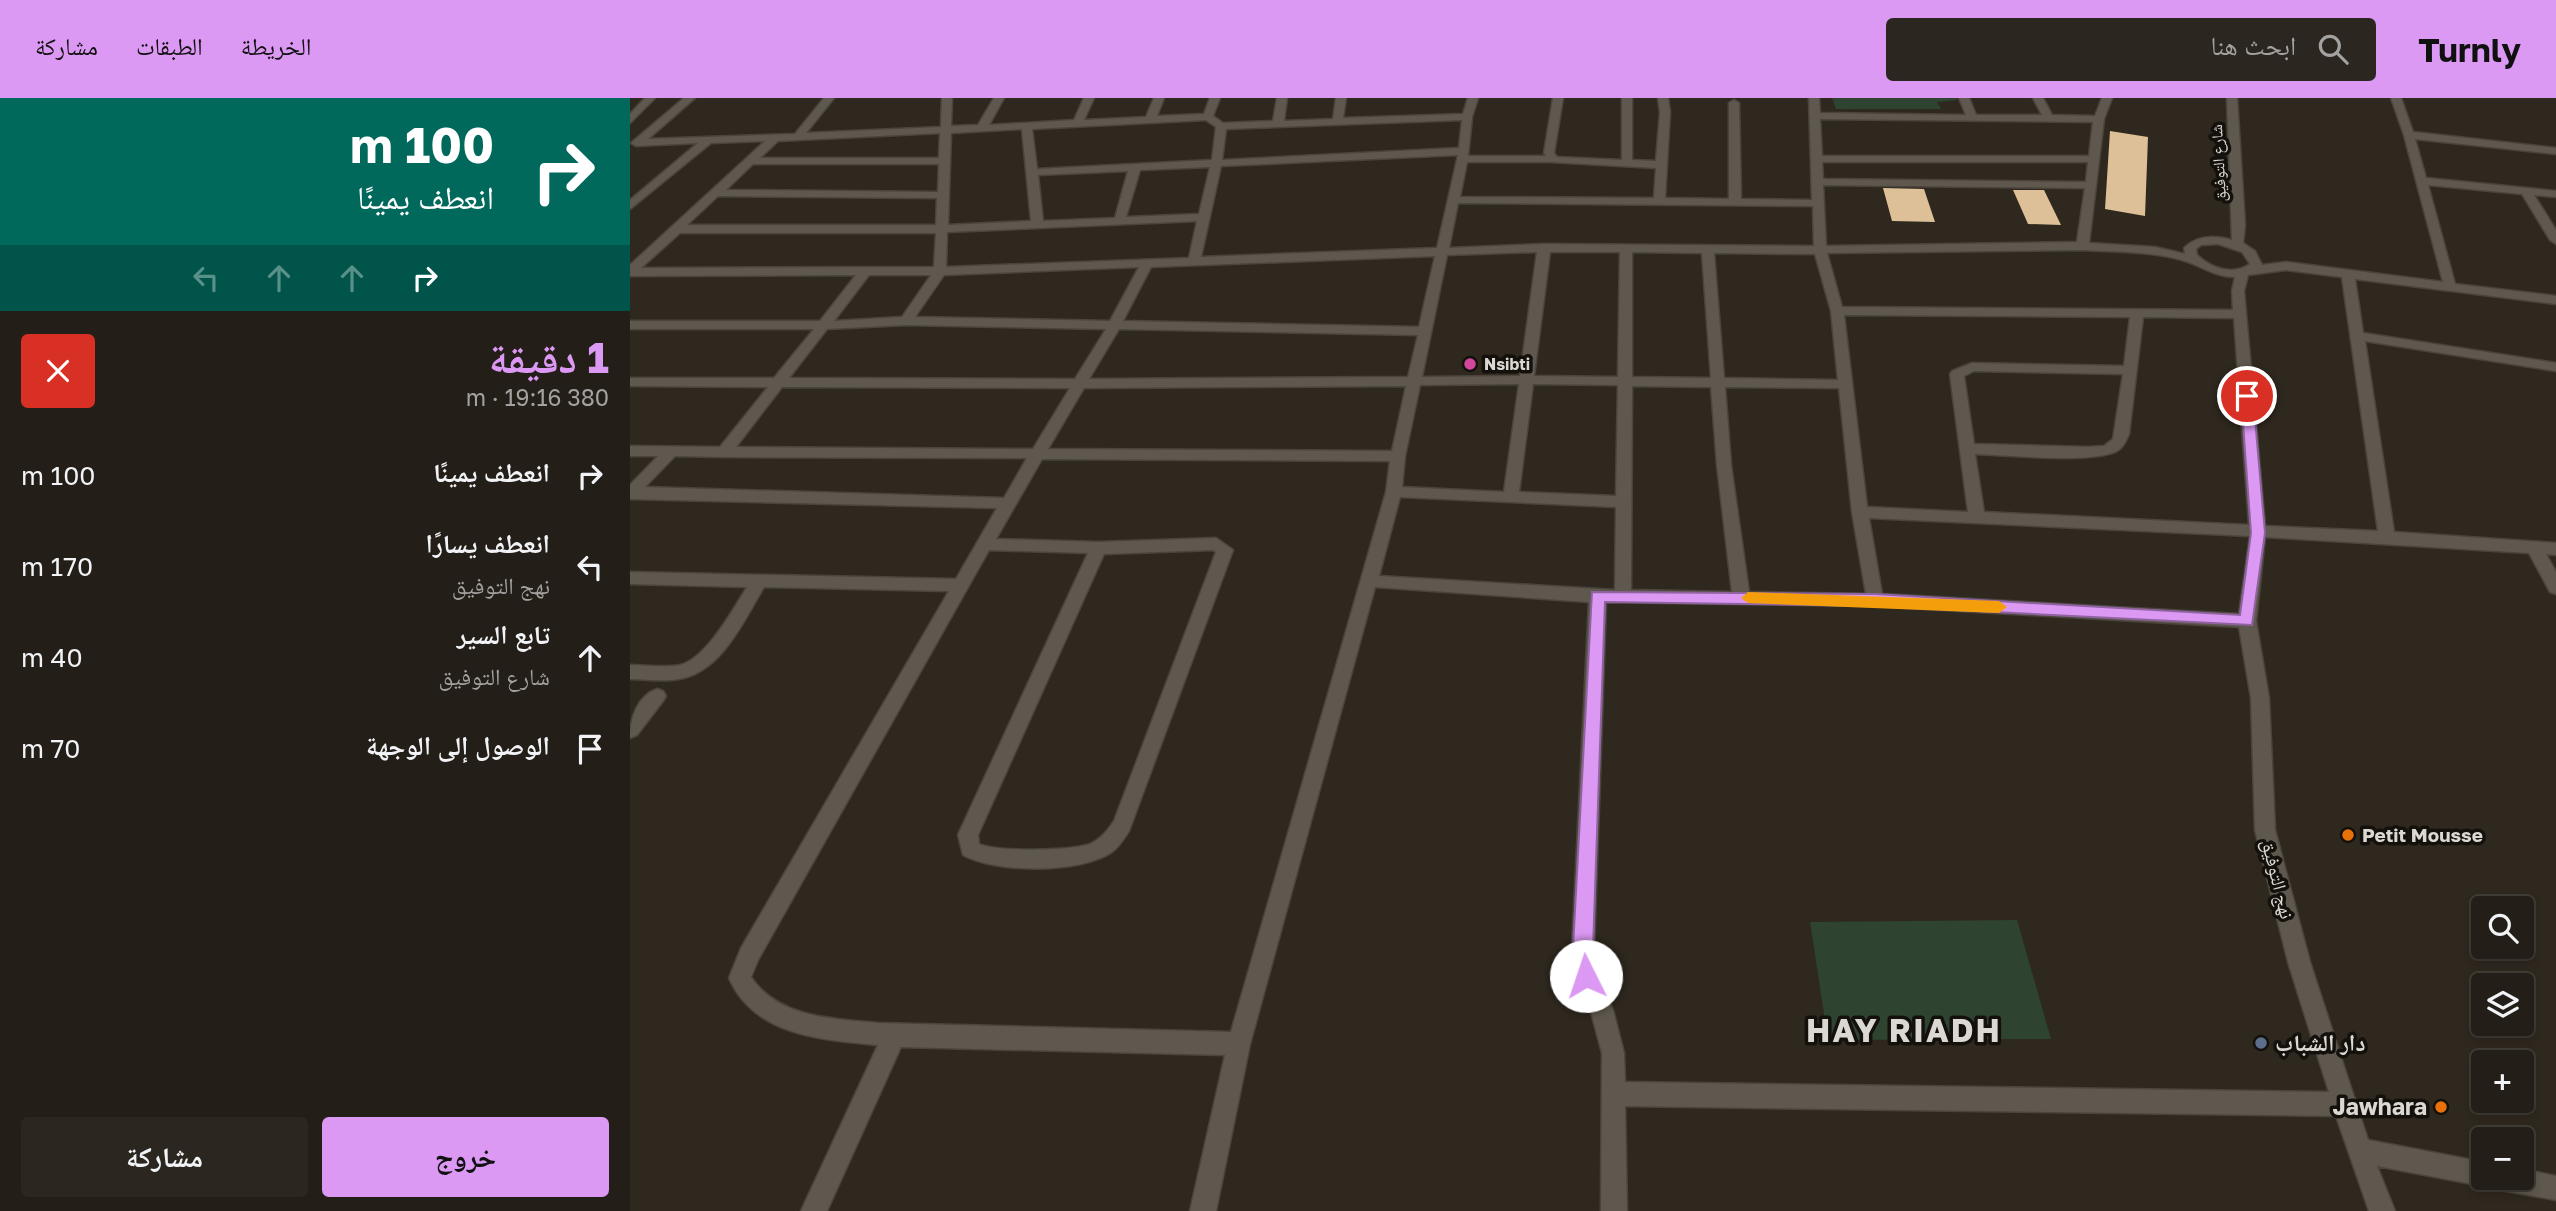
<!DOCTYPE html>
<html lang="ar">
<head>
<meta charset="utf-8">
<style>
  :root { --surface:#231e17; --page:#2b2720; --text:#f1f3f6; --muted:#a3a2a1; --line:#403c36; --accent:#dc99f4 }
  body { margin:0; font-family:"Golos Text","Noto Naskh Arabic",sans-serif; background:var(--page); color:var(--text); direction:rtl; height:100vh; display:flex; flex-direction:column; font-size:26px; white-space:nowrap }
  * { box-sizing:border-box; margin:0 }
  p { font-size:23px; color:var(--muted) }
  .icon { flex:none; width:38px; height:38px; fill:none; stroke:currentColor; stroke-width:2; stroke-linecap:round; stroke-linejoin:round }
  .map { position:relative; flex:1; overflow:hidden; direction:ltr }
  .panel { display:flex; flex-direction:column; background:var(--surface); width:630px }
  .panel>* { flex:none }
  .banner { background:#00695c; color:#fff; overflow:hidden }
  .controls { position:absolute; left:1841px; top:798px; display:grid; gap:14px }
  .controls a { display:grid; place-items:center; width:63px; height:63px; border-radius:7px; background:var(--surface); box-shadow:0 4px 10px #0003,0 0 0 2px var(--line); font-size:35px }
  .pin { position:absolute; display:grid; place-items:center; width:60px; height:60px; color:#fff; margin:-30px; border:4px solid #fff; border-radius:50%; box-shadow:0 2px 7px #0007 }
  .me { position:absolute; width:77px; margin:-38px; rotate:356deg; stroke-linejoin:round; filter:drop-shadow(0 0 5px #0008) }
  .turn { display:flex; align-items:center; gap:24px; height:147px; padding:0 21px; font-size:32px }
  .turn .icon { width:91px; height:91px; stroke-width:2.5 }
  .turn b { display:block; font-size:49px; line-height:60px }
  .lanes { display:flex; align-items:center; height:66px; padding:0 21px; background:#0003; justify-content:center; gap:35px; direction:ltr }
  .lanes .off { opacity:.35 }
  .round { display:grid; place-items:center; flex:none; width:74px; height:74px; border-radius:7px; background:var(--page) }
  .headline { display:flex; align-items:center; justify-content:space-between; height:119px; padding:0 21px }
  h1 { font-size:42px; font-weight:700; line-height:52px; color:var(--accent) }
  .button { display:flex; gap:14px; margin-top:auto; padding:14px 21px }
  .button a { flex:1; height:80px; border-radius:7px; background:var(--accent); color:#111; font-size:28px; font-weight:700; line-height:80px; text-align:center }
  .button a+a { background:var(--page); color:var(--text) }
  ul { padding:0; list-style:none }
  li { display:flex; align-items:center; gap:21px; height:91px; padding:0 21px }
  li div { flex:1 }
  li b { display:block; font-size:26px }
  li em { font-style:normal }
  header { display:flex; align-items:center; gap:42px; box-sizing:border-box; height:98px; padding:0 35px; background:var(--accent); color:#111 }
  header strong { font-size:33px }
  nav { display:flex; gap:38px; margin-inline-start:auto; font-size:24px }
  .search { width:490px; height:63px; background:var(--page); display:flex; align-items:center; gap:18px; box-sizing:border-box; padding:0 24px; border-radius:7px; color:var(--muted); font-size:26px }
  main { display:flex; flex:1; min-height:0 }
  .map>svg:first-child { display:block }
</style>
</head>
<body>
<header>
<strong>Turnly</strong>
<div class="search"><svg class="icon" aria-label="search" viewBox="0 0 24 24"><circle cx="10" cy="10" r="6"/><path d="M15 15l6 6"/></svg>ابحث هنا</div>
<nav><a>الخريطة</a><a>الطبقات</a><a>مشاركة</a></nav>
</header>
<main>
<div class="map">
<svg width="1926" height="1113" viewBox="0 0 1926 1113">
  <rect width="100%" height="100%" fill="#2f281f"/>
  <path fill="#2e4330" d="M1202,0H1326L1327,2L1307,4L1311,11H1206Z
    M1387,822L1421,941L1198,942L1180,824Z"/>
  <path fill="#ddc097" d="M1480,33L1518,39L1515,118L1475,111Z
    M1253,90L1294,91L1305,124L1262,123Z
    M1383,92H1414L1431,127L1398,126Z"/>
  <g fill="none" stroke-linecap="round" stroke-linejoin="round">
    <g stroke="#4a443c" stroke-width="3">
      <path id="minor" d="M15,0H25L0,25V16Z
        M54,0H65L18,41L165,36L194,0H204L176,35L311,29L312,0H322L321,28L348,27L364,0H374L359,27L444,22L454,0H464L454,22L516,19L524,0H534L527,18L574,16L580,0H590L583,18L593,25L643,23L647,0H657L654,23L703,21L706,0H716L713,20L833,16L838,0H848L842,19L838,58H916L914,55L923,0H933L924,55L927,59L992,62V0H1002V62L1026,63L1030,14L1028,0H1038L1040,14L1035,100L1099,101V5L1104,2L1109,5L1111,101L1182,102L1179,0H1189L1190,15L1336,17L1329,0H1339L1346,17H1412L1403,0H1413L1422,17L1465,18L1472,0H1482L1474,21L1459,145L1525,149L1555,156L1554,150C1567,137 1584,137 1602,142L1597,0H1607L1615,127L1613,145L1625,153L1632,167L1656,164L1813,184L1774,37L1761,0H1771L1783,34L1926,50V56L1785,41L1796,80L1926,93V99L1904,97L1926,132V146L1920,142L1892,96L1798,87L1825,186L1926,198V206L1725,181L1733,235L1926,265V273L1735,243L1764,434L1926,445V457L1916,456L1926,474V496L1920,494L1899,455L1635,439L1626,523L1639,600L1645,732L1680,864L1738,1042L1853,1064V1080H1892V1071L1926,1078V1102L1871,1092L1861,1085L1853,1088L1747,1068L1765,1113H1739L1706,1018L995,1008L997,1113H971L972,955L961,914L945,878L942,851L959,504L745,489L620,946L586,1113H560L595,957L271,949L197,1113H171L248,947C193,942 124,938 99,880L111,850L319,493L134,489C114,522 92,574 49,581C33,584 16,581 0,581V567C16,567 34,570 50,567C76,561 104,510 117,489L0,486V474L326,481L367,410L0,401V387L28,358H0V348L90,349L138,289L0,288V280H144L184,231H0V223H190L226,177L0,178V167L135,43L81,45L0,111V102L68,45L6,48L1,45ZM1190,21L1463,24L1459,58H1192ZM576,22L586,29L582,62L407,71L402,31ZM832,22L829,50L592,62L596,31ZM392,31L401,123L318,127L321,35ZM310,35L309,60H130L148,43ZM828,57L807,150L571,159L591,68ZM837,64H920L1026,70L1024,100L830,99ZM1192,64H1458L1456,84L1193,81ZM123,66H309L308,94L96,92ZM580,69L569,116L496,119L510,72ZM498,73L485,120L413,123L408,77ZM1193,87L1455,90L1447,144L1196,148ZM88,98L307,100L306,127H57ZM828,105L1183,108L1184,148L914,146L819,150ZM567,123L559,160L316,169L317,134ZM50,135H306L304,169L11,170ZM1588,146L1612,154L1620,166C1603,178 1581,170 1567,157L1566,151L1571,147ZM1453,152C1487,154 1525,153 1558,164C1575,170 1586,179 1605,179L1602,193L1603,212L1212,209L1197,155ZM907,154L890,278L792,279L817,157ZM920,154H990L988,279L904,278ZM1002,154L1072,155L1081,280L1002,279ZM1084,155L1185,156L1201,213L1208,282L1094,280ZM805,158L789,229L493,223L521,169ZM509,169L480,223L285,219L314,177ZM1656,172L1712,179L1748,433L1635,428L1614,193L1618,177ZM239,177H301L272,219L204,223ZM1214,217L1500,219L1494,268L1342,265L1322,273L1320,276L1338,414L1237,409ZM1513,219L1604,220L1619,427L1354,414L1345,356C1375,357 1464,366 1487,353C1493,350 1496,343 1499,336ZM276,227L476,231L445,281L159,280L197,231ZM489,231L788,237L778,279L459,281ZM1344,273L1493,276L1483,341L1474,348L1458,349L1344,346L1334,278ZM889,286L874,394L772,389L775,358L790,287ZM903,286L988,287L986,398L889,394ZM776,288L762,353L418,351L454,290ZM1002,288L1081,289L1087,367L1102,494L1001,492ZM152,289L440,290L403,351L106,349ZM1095,289L1209,290L1222,414L1236,496L1119,494L1101,367ZM45,358L94,359L397,360L374,400L15,389ZM412,361L760,363L756,394L601,934L248,925C204,921 148,920 121,879L128,862L359,452L458,455L328,737L333,757C365,775 450,776 482,754C489,749 494,741 499,733L603,452L586,440L468,444L366,441ZM770,399L986,409L985,492L749,478ZM1239,420L1620,438L1609,516L1252,496ZM583,452L586,454L484,723C477,733 471,741 460,746C441,753 367,754 349,746L348,737L474,456ZM976,504L1245,508L1609,529L1621,600L1625,732L1658,864L1699,994L995,984L994,955L983,912L967,877L964,851Z
        M27,591L33,593L36,598L33,603L7,637L0,640C0,621 7,598 27,591Z"/>
    </g>
    <use href="#minor" fill="#5f584e" fill-rule="evenodd"/>
  </g>
  <path fill="#dc99f4" stroke="#8f639f" stroke-width="2" d="M1617,294L1623,298L1635,435L1622,527L1245,508L975,504L963,850L966,878L963,885L956,888L949,885L943,850L962,494L1245,496L1610,517L1621,435L1611,298Z"/>
  <path fill="#f59e0b" d="M1118,494L1369,503L1377,509L1369,515L1118,505L1111,500Z"/>
  <circle fill="#d1479c" stroke="#14110d" stroke-width="2.5" cx="840" cy="266" r="7"/>
  <g fill="#e8710a" stroke="#14110d" stroke-width="2.5">
    <circle cx="1718" cy="737" r="7"/>
    <circle cx="1811" cy="1009" r="7"/>
  </g>
  <circle fill="#5c6f8a" stroke="#14110d" stroke-width="2.5" cx="1631" cy="945" r="7"/>
  <g text-anchor="middle" stroke-width="7" stroke-linejoin="round" paint-order="stroke">
    <g font-size="16" fill="#dbd7d1" stroke="#14110d">
      <text transform="translate(1588 65) rotate(-93)" y="6">شارع التوفيق</text>
    </g>
    <g font-size="16" font-weight="bold" fill="#dbd7d1" stroke="#14110d" text-anchor="start">
      <text x="854" y="272">Nsibti</text>
    </g>
    <g font-size="19" font-weight="bold" fill="#dbd7d1" stroke="#14110d" text-anchor="start">
      <text x="1732" y="744">Petit Mousse</text>
    </g>
    <g font-size="19" fill="#dbd7d1" stroke="#14110d">
      <text transform="translate(1648 781) rotate(76)" y="7">نهج التوفيق</text>
    </g>
    <g font-size="23" font-weight="bold" fill="#dbd7d1" stroke="#14110d" text-anchor="start">
      <text x="1645" y="953">دار الشباب</text>
      <text x="1797" y="1017" text-anchor="end">Jawhara</text>
    </g>
    <g font-size="32" font-weight="bold" letter-spacing="2" fill="#dbd7d1" stroke="#14110d">
      <text x="1274" y="944">HAY RIADH</text>
    </g>
  </g>
</svg>
<div class="controls">
<a><svg class="icon" aria-label="search" viewBox="0 0 24 24"><circle cx="10" cy="10" r="6"/><path d="M15 15l6 6"/></svg></a>
<a><svg class="icon" aria-label="layers" viewBox="0 0 24 24"><path d="M12 4l9 5-9 5-9-5zM3 14l9 5 9-5"/></svg></a>
<a>+</a>
<a>−</a>
</div>
<div class="pin" style="left:1617px;top:298px;background:#d93025"><svg class="icon" aria-label="arrive" viewBox="0 0 24 24"><path d="M6 21V4h12l-3 4 3 4H6"/></svg></div>
<svg class="me" style="left:956px;top:878px" viewBox="-20 -20 40 40"><circle r="19" fill="#fff"/><path d="M0-13L10 11 0 6-10 11z" fill="#dc99f4"/></svg>
</div>
<section class="panel">
<div class="banner">
<div class="turn"><svg class="icon" aria-label="right" viewBox="0 0 24 24"><path d="M7 20v-9h11M14 6l5 5-5 5"/></svg><div><b>100 m</b>انعطف يمينًا</div></div>
<div class="lanes"><svg class="icon off" aria-label="left" viewBox="0 0 24 24"><path d="M17 20v-9H6M10 6l-5 5 5 5"/></svg><svg class="icon off" aria-label="ahead" viewBox="0 0 24 24"><path d="M12 20V5M6 11l6-6 6 6"/></svg><svg class="icon off" aria-label="ahead" viewBox="0 0 24 24"><path d="M12 20V5M6 11l6-6 6 6"/></svg><svg class="icon" aria-label="right" viewBox="0 0 24 24"><path d="M7 20v-9h11M14 6l5 5-5 5"/></svg></div>
</div>
<div class="headline"><div><h1>1 دقيقة</h1><p>380 m · 19:16</p></div><a class="round" style="background:#d93025;color:#fff"><svg class="icon" aria-label="close" viewBox="0 0 24 24"><path d="M6 6l12 12M18 6L6 18"/></svg></a></div>
<ul>
<li><svg class="icon" aria-label="right" viewBox="0 0 24 24"><path d="M7 20v-9h11M14 6l5 5-5 5"/></svg><div><b>انعطف يمينًا</b></div><em>100 m</em></li>
<li><svg class="icon" aria-label="left" viewBox="0 0 24 24"><path d="M17 20v-9H6M10 6l-5 5 5 5"/></svg><div><b>انعطف يسارًا</b><p>نهج التوفيق</p></div><em>170 m</em></li>
<li><svg class="icon" aria-label="ahead" viewBox="0 0 24 24"><path d="M12 20V5M6 11l6-6 6 6"/></svg><div><b>تابع السير</b><p>شارع التوفيق</p></div><em>40 m</em></li>
<li><svg class="icon" aria-label="arrive" viewBox="0 0 24 24"><path d="M6 21V4h12l-3 4 3 4H6"/></svg><div><b>الوصول إلى الوجهة</b></div><em>70 m</em></li>
</ul>
<div class="button"><a>خروج</a><a>مشاركة</a></div>
</section>
</main>
</body>
</html>
